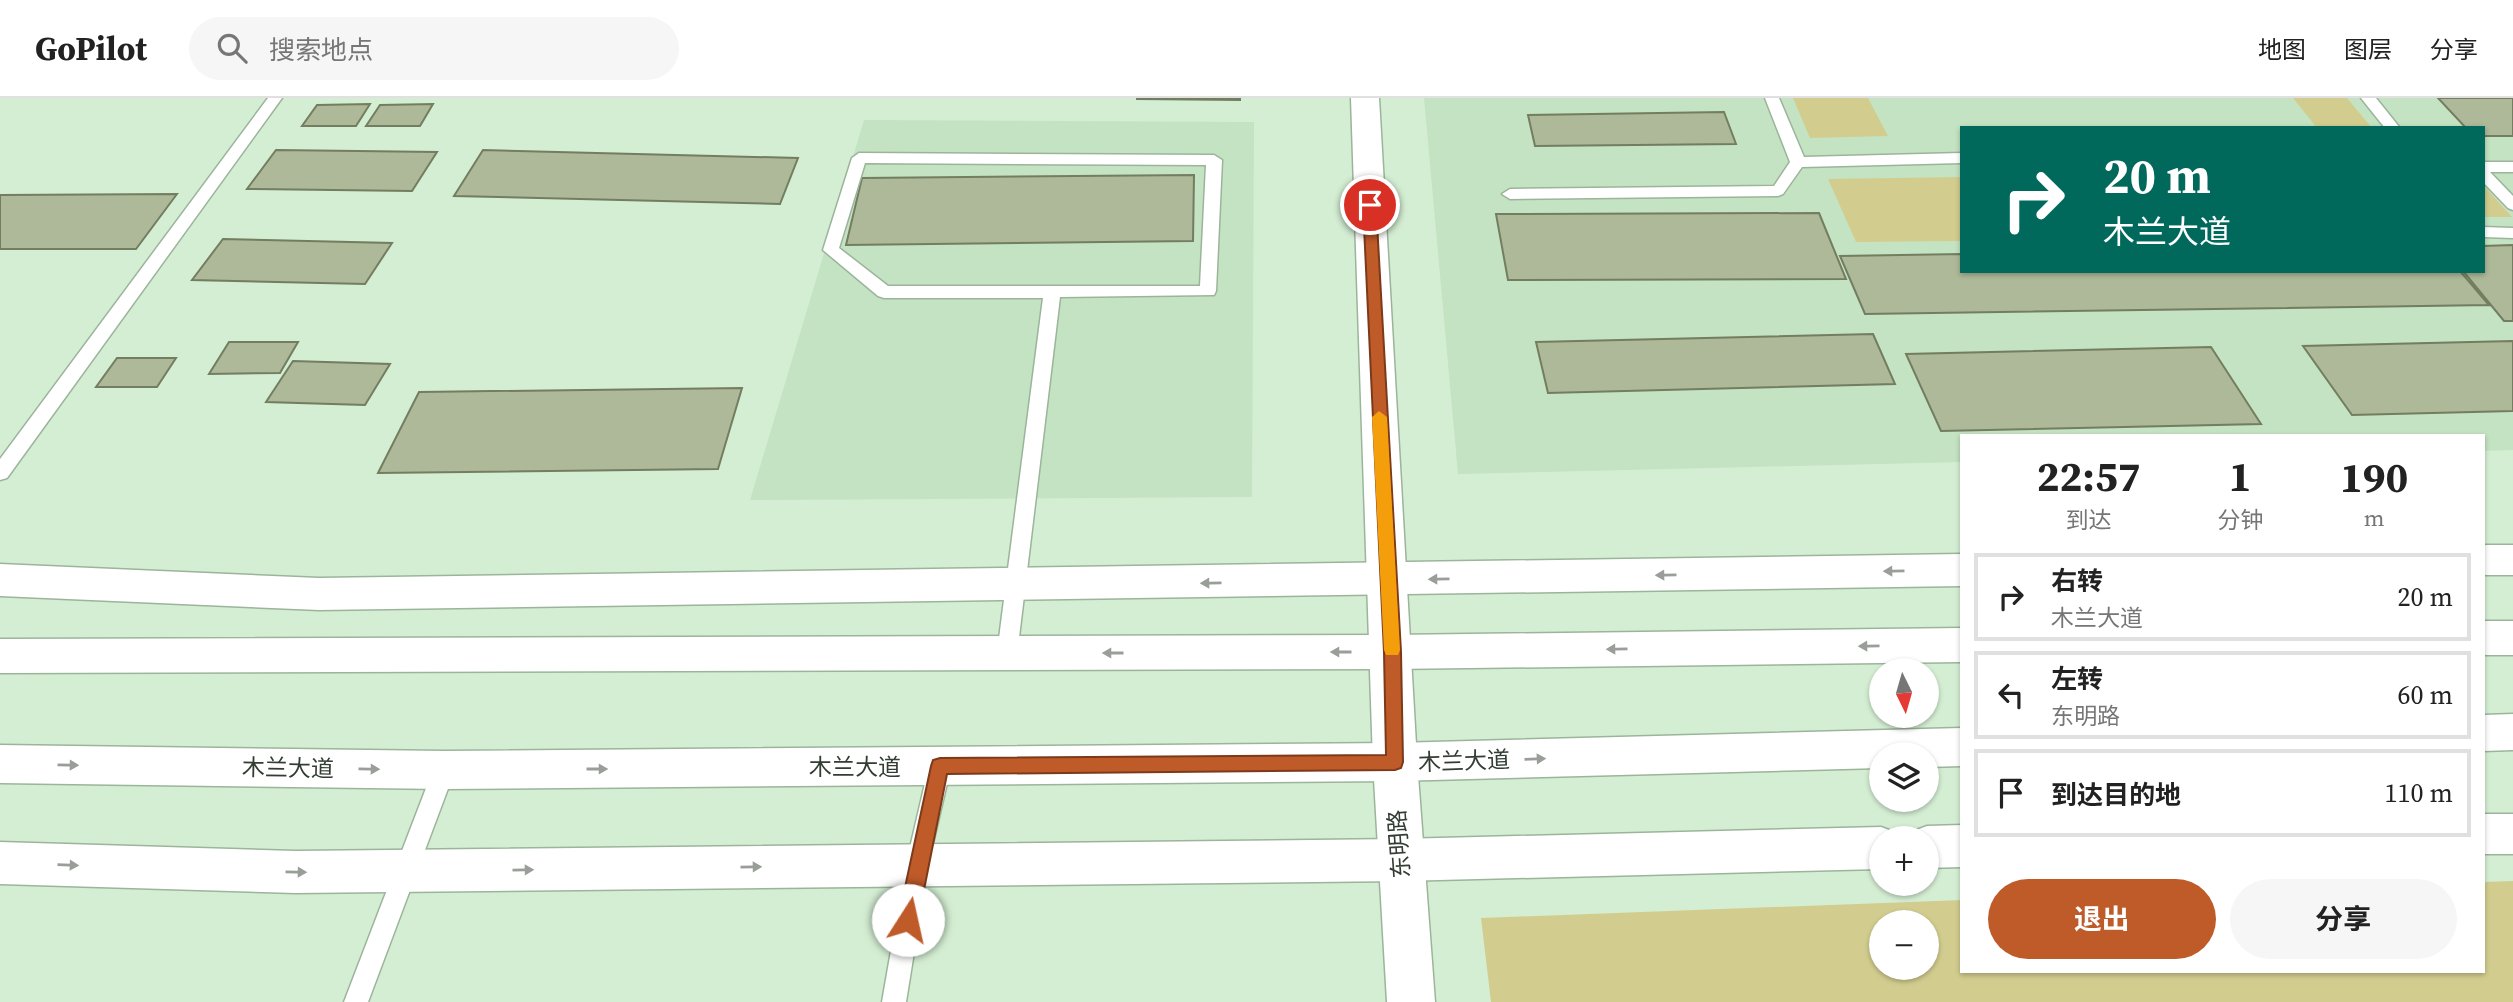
<!DOCTYPE html>
<html lang="zh">
<head>
<meta charset="utf-8">
<style>
  :root { --surface:#fff; --page:#f6f6f6; --text:#222; --muted:#767676; --line:#e0e0e0; --accent:#bf5a29 }
  body { margin:0; font-family:"Source Serif 4","Noto Sans SC",serif; background:var(--page); color:var(--text); height:100vh; display:flex; flex-direction:column; font-size:26px; white-space:nowrap }
  * { box-sizing:border-box; margin:0 }
  p { font-size:23px; color:var(--muted) }
  .icon { flex:none; width:38px; height:38px; fill:none; stroke:currentColor; stroke-width:2; stroke-linecap:round; stroke-linejoin:round }
  .map { position:relative; flex:1; overflow:hidden }
  .panel { position:absolute; left:1960px; top:336px; width:525px; height:539px; display:flex; flex-direction:column; background:var(--surface); border-radius:0px; box-shadow:0 2px 5px #0004 }
  .panel>* { flex:none }
  .top-card { position:absolute; left:1960px; top:28px; width:525px; height:147px; border-radius:0px; box-shadow:0 2px 5px #0004; background:#00695c; color:#fff; overflow:hidden }
  .needle { width:46px; rotate:175deg }
  .buttons { position:absolute; left:1869px; top:560px; display:grid; gap:14px }
  .buttons a { display:grid; place-items:center; width:70px; height:70px; border-radius:50%; background:var(--surface); box-shadow:0 2px 5px #0004; font-size:35px }
  .pin { position:absolute; display:grid; place-items:center; width:60px; height:60px; color:#fff; margin:-30px; border:4px solid #fff; border-radius:50%; box-shadow:0 2px 7px #0007 }
  .me { position:absolute; width:77px; margin:-38px; rotate:10deg; stroke-linejoin:round; filter:drop-shadow(0 0 5px #0008) }
  .turn { display:flex; align-items:center; gap:24px; height:147px; padding:0 28px; font-size:32px }
  .turn .icon { width:91px; height:91px; stroke-width:2.5 }
  .turn b { display:block; font-size:49px; line-height:60px }
  .eta { display:flex; justify-content:space-evenly; align-items:center; height:119px; text-align:center }
  .eta b { font-size:42px; font-weight:700; line-height:49px }
  .cta { display:flex; gap:14px; margin-top:auto; padding:14px 28px }
  .cta a { flex:1; height:80px; border-radius:42px; background:var(--accent); color:#fff; font-size:28px; font-weight:700; line-height:80px; text-align:center }
  .cta a+a { background:var(--page); color:var(--text) }
  ul { padding:0; list-style:none }
  li { display:flex; align-items:center; gap:21px; height:88px; margin:0 14px 10px; padding:0 14px; border:4px solid var(--line); border-radius:0px }
  li div { flex:1 }
  li b { display:block; font-size:26px }
  li em { font-style:normal }
  header { display:flex; align-items:center; gap:42px; box-sizing:border-box; height:98px; padding:0 35px; background:var(--surface); border-bottom:2px solid var(--line) }
  header strong { font-size:33px }
  nav { display:flex; gap:38px; margin-inline-start:auto; font-size:24px }
  .search { width:490px; height:63px; background:var(--page); display:flex; align-items:center; gap:18px; box-sizing:border-box; padding:0 24px; border-radius:38px; color:var(--muted); font-size:26px }
  .map>svg:first-child { display:block }
</style>
</head>
<body>
<header>
<strong>GoPilot</strong>
<div class="search"><svg class="icon" aria-label="search" viewBox="0 0 24 24"><circle cx="10" cy="10" r="6"/><path d="M15 15l6 6"/></svg>搜索地点</div>
<nav><a>地图</a><a>图层</a><a>分享</a></nav>
</header>
<div class="map">
<svg width="2513" height="904" viewBox="0 0 2513 904">
  <rect width="100%" height="100%" fill="#d4eed3"/>
  <path fill="#c4e3c2" fill-rule="evenodd" d="M1424,0H2513V352L2483,353V338H1962V364L1458,376ZM1962,30H2483V173H1962Z
    M864,22L1254,24L1252,399L750,402Z"/>
  <path fill="#d2cd8f" fill-rule="evenodd" d="M1793,0H1868L1888,38L1810,40Z
    M2293,0H2347L2372,30H2317Z
    M1962,79V143L1856,144L1828,81Z
    M2483,87L2512,119H2483Z
    M2513,783V904H1491L1481,820L1962,802V873H2483V784ZM1927,824V870H1881V824Z"/>
  <path fill="#adb999" stroke="#737d60" stroke-width="2" d="M1240,0V2L1137,1V0Z
    M2438,0H2513V38H2483V30H2466Z
    M370,6L356,28H302L317,7Z
    M433,6L420,28H366L380,7Z
    M1724,14L1736,46L1535,48L1528,17Z
    M276,52L437,54L412,93L247,91Z
    M483,52L798,60L780,106L454,98Z
    M1194,77L1193,143L846,147L862,80Z
    M177,96L136,151H0V97Z
    M1819,115L1846,181L1508,182L1496,116Z
    M223,141L392,145L365,186L192,182Z
    M2513,147V223H2504L2463,173H2483V148Z
    M1962,156V173H2460L2489,207L1865,216L1840,158Z
    M1873,236L1895,286L1548,295L1536,244Z
    M2513,243V313L2352,317L2303,248Z
    M229,244H298L280,275L209,276Z
    M2211,249L2261,326L1941,333L1906,256Z
    M117,260H176L157,289H96Z
    M293,263L390,266L365,307L266,304Z
    M742,290L718,371L378,375L419,294Z"/>
  <g fill="none" stroke-linecap="round" stroke-linejoin="round">
    <g stroke="#9cb49b" stroke-width="3">
      <path id="lane" d="M268,0H282L7,380L0,382V361Z
        M1765,0H1779L1804,59L1962,55V65L1802,69L1783,96L1778,98L1510,101L1502,96L1510,91L1774,88L1790,64Z
        M2361,0H2376L2400,30H2385Z
        M859,55L1214,57L1222,62L1216,193L1214,197L1060,199L1017,556L1014,562L1007,564L1000,562L997,556L1043,200H884L878,198L823,152L852,60ZM865,65L1206,67L1200,188H888L839,150Z
        M2483,64H2513V74H2490L2513,98V112L2508,110L2483,84Z
        M2483,129L2513,130V140L2483,139Z
        M940,658L948,661L951,668L928,767L906,904H882L906,767L929,668L932,661Z
        M444,662L452,665L455,672L368,904H344L433,672L436,665Z"/>
    </g>
    <g stroke="#9cb49b" stroke-width="3">
      <path id="secondary" d="M1351,0H1379L1417,664L1435,904H1387L1373,664Z"/>
    </g>
    <g stroke="#9cb49b" stroke-width="3">
      <path id="primary" d="M2483,447H2513V477H2483Z
        M1962,456V488L319,512L0,498V466L319,480Z
        M2483,523H2513V557H2483Z
        M1962,530V564L1392,571L0,575V541L1392,537Z
        M2513,616V652L2483,653V617Z
        M1962,630V668L1927,669V656H1881V670L1395,683L444,691L0,685V647L444,653L1395,645Z
        M2483,716H2513V756H2483Z
        M1962,727V769L1927,770V740H1908L1911,734L1927,728Z
        M1881,729L1897,735L1899,740H1881V771L1400,783L295,795L0,786V744L295,753L1400,741Z"/>
    </g>
    <use href="#lane" fill="#fff" fill-rule="evenodd"/>
    <use href="#secondary" fill="#fff" fill-rule="evenodd"/>
    <use href="#primary" fill="#fff" fill-rule="evenodd"/>
  </g>
  <defs><path id="oneway-solid" d="M-6-.8H1V-3.2L6.5 0L1 3.2V.8H-6Z" transform="scale(1.75)"/></defs>
  <g fill="#999e99">
    <use href="#oneway-solid" transform="translate(1894 473) rotate(179)"/>
    <use href="#oneway-solid" transform="translate(1666 477) rotate(179)"/>
    <use href="#oneway-solid" transform="translate(1439 481) rotate(179)"/>
    <use href="#oneway-solid" transform="translate(1211 485) rotate(179)"/>
    <use href="#oneway-solid" transform="translate(1869 548) rotate(179)"/>
    <use href="#oneway-solid" transform="translate(1617 551) rotate(179)"/>
    <use href="#oneway-solid" transform="translate(1341 554) rotate(180)"/>
    <use href="#oneway-solid" transform="translate(1113 555) rotate(180)"/>
    <use href="#oneway-solid" transform="translate(1535 661) rotate(-2)"/>
    <use href="#oneway-solid" transform="translate(68 667) rotate(1)"/>
    <use href="#oneway-solid" transform="translate(369 671) rotate(1)"/>
    <use href="#oneway-solid" transform="translate(597 671)"/>
    <use href="#oneway-solid" transform="translate(68 767) rotate(2)"/>
    <use href="#oneway-solid" transform="translate(751 769) rotate(-1)"/>
    <use href="#oneway-solid" transform="translate(523 772) rotate(-1)"/>
    <use href="#oneway-solid" transform="translate(296 774) rotate(1)"/>
  </g>
  <path fill="#bf5a29" stroke="#7c3a1b" stroke-width="2" d="M1370,103L1376,107L1401,554L1403,664L1401,670L1395,672L947,676L918,822L915,828L908,831L901,828L898,822L931,668L933,662L940,660L1386,657L1384,554L1363,107Z"/>
  <path fill="#f59e0b" d="M1379,313L1387,319L1400,552L1398,557H1386L1384,552L1372,319Z"/>
  <g text-anchor="middle" stroke-width="5" stroke-linejoin="round" paint-order="stroke">
    <g font-size="23" fill="#333d33" stroke="#fff">
      <text transform="translate(1464 663) rotate(-2)" y="8">木兰大道</text>
      <text x="855" y="677">木兰大道</text>
      <text transform="translate(288 670) rotate(1)" y="8">木兰大道</text>
      <text transform="translate(1399 746) rotate(-94)" y="8">东明路</text>
    </g>
  </g>
</svg>
<div class="buttons">
<a><svg class="needle" viewBox="-14 -14 28 28"><path d="M0-13l5 13h-10z" fill="#e53935"/><path d="M0 13l5-13h-10z" fill="#767676"/></svg></a>
<a><svg class="icon" aria-label="layers" viewBox="0 0 24 24"><path d="M12 4l9 5-9 5-9-5zM3 14l9 5 9-5"/></svg></a>
<a>+</a>
<a>−</a>
</div>
<div class="pin" style="left:1370px;top:107px;background:#d93025"><svg class="icon" aria-label="arrive" viewBox="0 0 24 24"><path d="M6 21V4h12l-3 4 3 4H6"/></svg></div>
<svg class="me" style="left:908px;top:822px" viewBox="-20 -20 40 40"><circle r="19" fill="#fff"/><path d="M0-13L10 11 0 6-10 11z" fill="#bf5a29"/></svg>
<div class="top-card">
<div class="turn"><svg class="icon" aria-label="right" viewBox="0 0 24 24"><path d="M7 20v-9h11M14 6l5 5-5 5"/></svg><div><b>20 m</b>木兰大道</div></div>
</div>
<section class="panel">
<div class="eta">
<div><b>22:57</b><p>到达</p></div>
<div><b>1</b><p>分钟</p></div>
<div><b>190</b><p>m</p></div>
</div>
<ul>
<li><svg class="icon" aria-label="right" viewBox="0 0 24 24"><path d="M7 20v-9h11M14 6l5 5-5 5"/></svg><div><b>右转</b><p>木兰大道</p></div><em>20 m</em></li>
<li><svg class="icon" aria-label="left" viewBox="0 0 24 24"><path d="M17 20v-9H6M10 6l-5 5 5 5"/></svg><div><b>左转</b><p>东明路</p></div><em>60 m</em></li>
<li><svg class="icon" aria-label="arrive" viewBox="0 0 24 24"><path d="M6 21V4h12l-3 4 3 4H6"/></svg><div><b>到达目的地</b></div><em>110 m</em></li>
</ul>
<div class="cta"><a>退出</a><a>分享</a></div>
</section>
</div>
</body>
</html>
